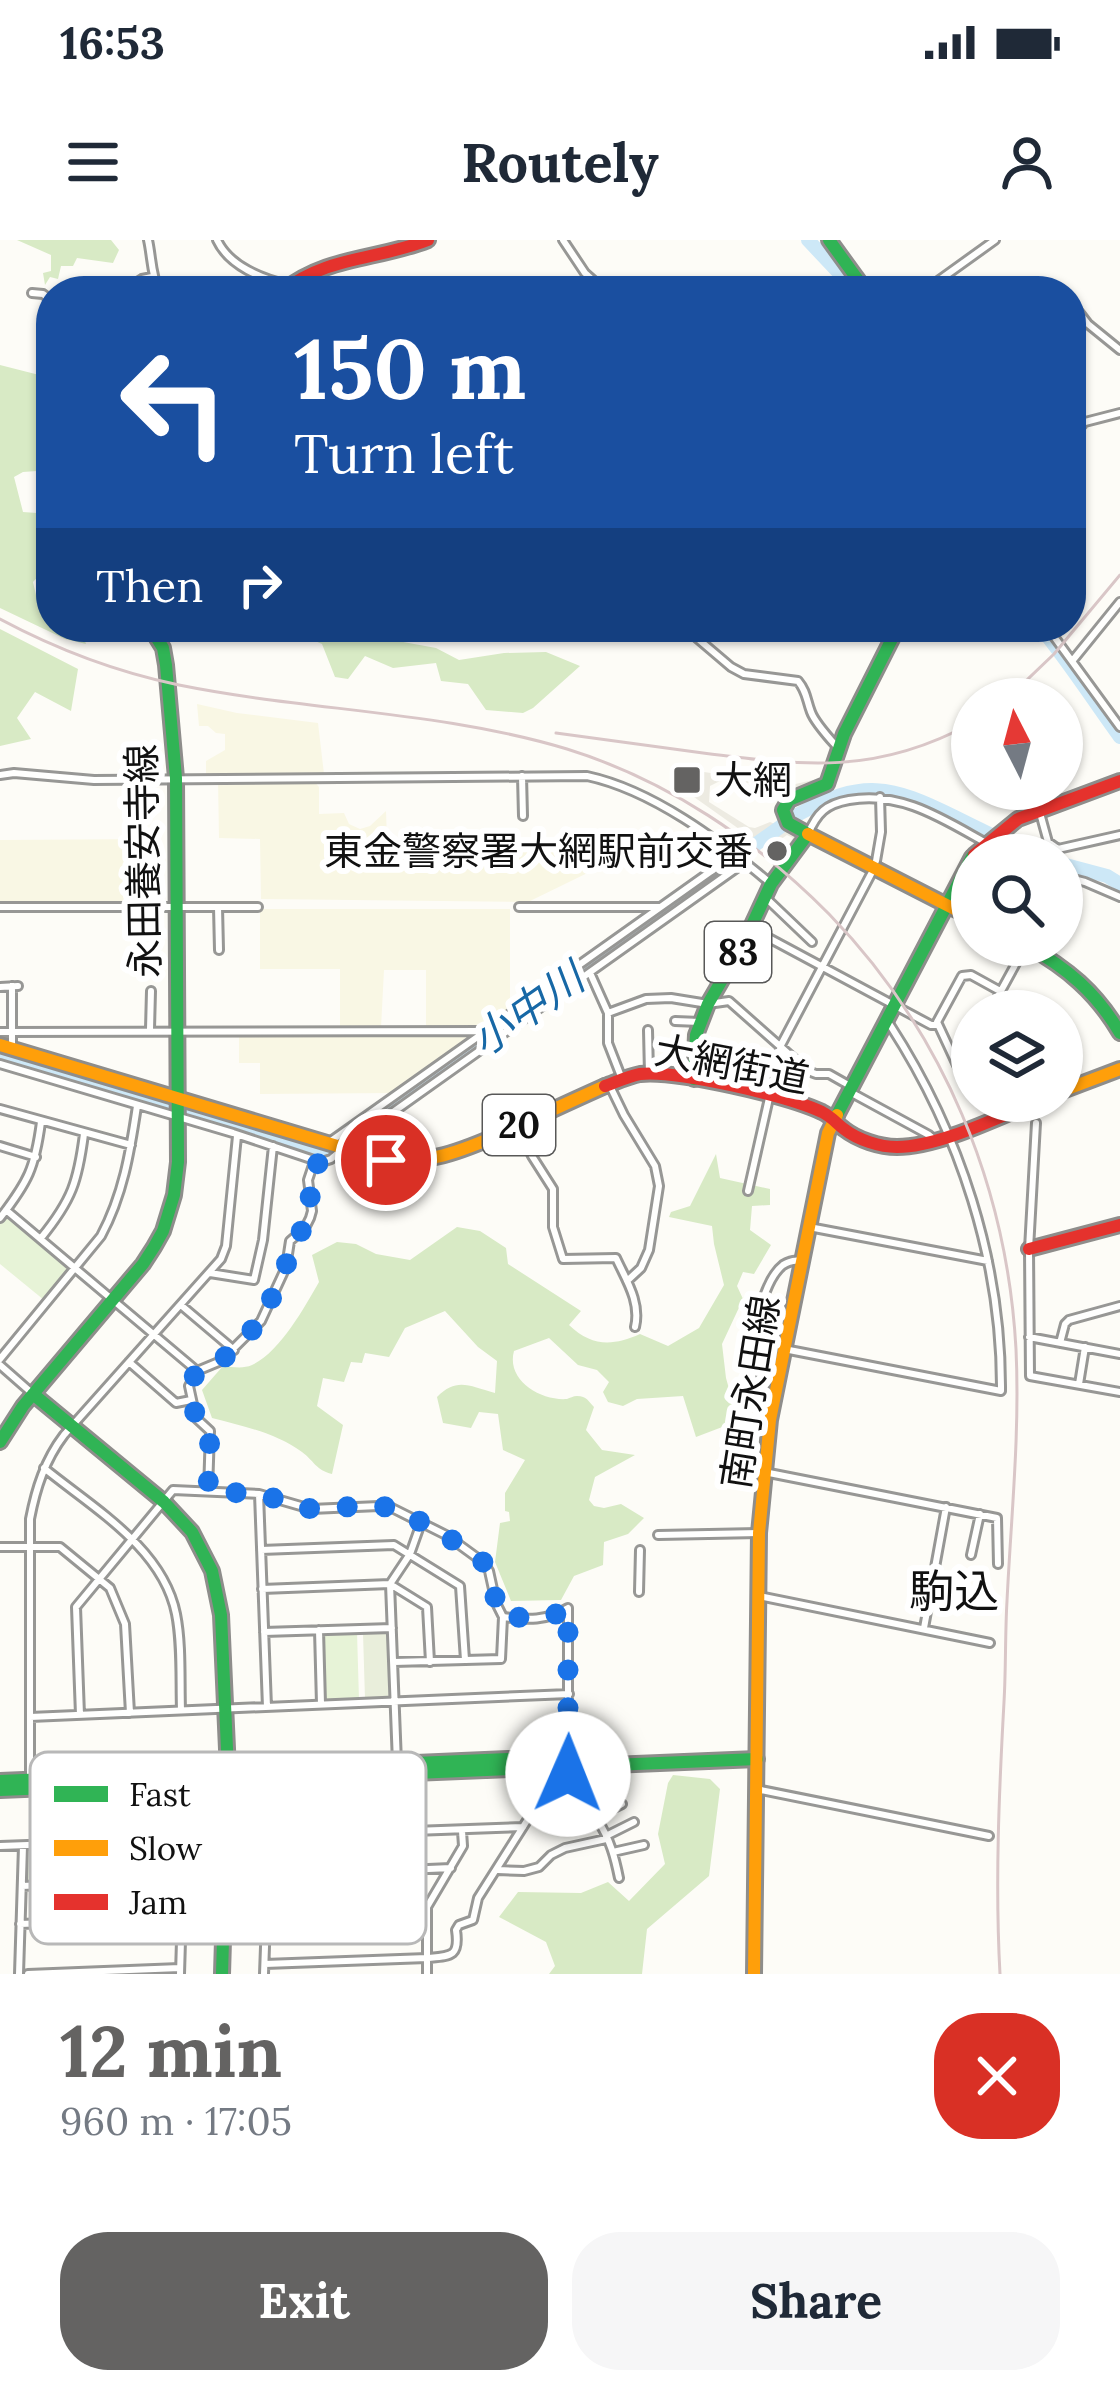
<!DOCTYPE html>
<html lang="en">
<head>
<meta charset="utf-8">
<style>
  :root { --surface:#fff; --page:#f6f6f7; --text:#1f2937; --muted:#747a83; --accent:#646362 }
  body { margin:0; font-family:Lora,"Noto Sans JP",serif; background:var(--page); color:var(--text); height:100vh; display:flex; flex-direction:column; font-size:45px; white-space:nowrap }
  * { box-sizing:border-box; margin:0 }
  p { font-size:39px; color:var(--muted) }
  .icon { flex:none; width:66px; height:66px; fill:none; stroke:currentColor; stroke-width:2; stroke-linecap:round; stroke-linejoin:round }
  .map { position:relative; height:1734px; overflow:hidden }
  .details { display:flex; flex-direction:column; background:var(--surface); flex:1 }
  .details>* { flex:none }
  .hud { position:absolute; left:36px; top:36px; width:1050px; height:366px; border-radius:48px; box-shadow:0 3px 9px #0004; background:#1a4fa0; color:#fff; overflow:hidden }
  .needle { width:78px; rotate:354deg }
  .tools { position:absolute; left:951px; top:438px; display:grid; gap:24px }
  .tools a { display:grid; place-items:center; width:132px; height:132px; border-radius:50%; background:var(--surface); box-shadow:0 3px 9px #0004; font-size:60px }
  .pin { position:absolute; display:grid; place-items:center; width:102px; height:102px; color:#fff; margin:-51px; border:6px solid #fff; border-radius:50%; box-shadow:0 3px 12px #0007 }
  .me { position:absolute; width:132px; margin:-66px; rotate:1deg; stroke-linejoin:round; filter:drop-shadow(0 0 9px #0008) }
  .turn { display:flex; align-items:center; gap:42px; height:252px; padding:0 60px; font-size:54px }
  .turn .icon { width:156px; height:156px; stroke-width:2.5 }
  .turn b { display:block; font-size:84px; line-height:102px }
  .then { display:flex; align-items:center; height:114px; padding:0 60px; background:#0003; gap:24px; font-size:45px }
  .round { display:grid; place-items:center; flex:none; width:126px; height:126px; border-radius:48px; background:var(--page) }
  .summary { display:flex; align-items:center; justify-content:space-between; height:204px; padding:0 60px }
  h1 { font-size:72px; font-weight:700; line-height:90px; color:var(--accent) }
  .primary-button { display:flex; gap:24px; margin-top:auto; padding:24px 60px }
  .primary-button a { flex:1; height:138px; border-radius:48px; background:var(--accent); color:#fff; font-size:48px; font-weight:700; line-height:138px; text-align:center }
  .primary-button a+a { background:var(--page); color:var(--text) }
  .status { display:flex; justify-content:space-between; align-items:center; height:84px; padding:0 60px; background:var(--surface); direction:ltr }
  .status svg { height:33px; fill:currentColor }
  header { display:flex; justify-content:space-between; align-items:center; height:156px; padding:0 60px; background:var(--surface); font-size:54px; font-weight:700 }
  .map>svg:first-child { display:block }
</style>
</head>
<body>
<div class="status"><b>16:53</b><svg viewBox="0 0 49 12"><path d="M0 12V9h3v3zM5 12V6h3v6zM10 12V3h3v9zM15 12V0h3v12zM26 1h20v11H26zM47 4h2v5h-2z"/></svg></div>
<header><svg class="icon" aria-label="menu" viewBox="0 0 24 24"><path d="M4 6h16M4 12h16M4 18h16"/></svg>Routely<svg class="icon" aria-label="person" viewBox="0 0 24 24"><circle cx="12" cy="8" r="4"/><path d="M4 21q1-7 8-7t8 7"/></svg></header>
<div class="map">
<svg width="1120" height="1734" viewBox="0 0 1120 1734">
  <rect width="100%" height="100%" fill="#fdfcf7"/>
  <path fill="#f9f7e4" d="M197,464L237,473L318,483L324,534H206V521L225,510V494L216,493L208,486H199Z
    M312,539L319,547V574L344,573L349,584L360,589L370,586L386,571L387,600L610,599V622L528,662L261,659L260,599L219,598L218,540Z
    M154,599V661H0V600Z
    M260,669H510V773L488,789L426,788V730H384L381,788L340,789V729H260Z
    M239,794H480L395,853L260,854V823H239Z"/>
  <path fill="#e7f3d7" d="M6,975L71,1028L44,1060L0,1024V982Z
    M357,1392L359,1460L324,1461L322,1394Z
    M112,1605L114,1638L25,1642L27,1608Z"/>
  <path fill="#d8eac5" d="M17,0H111L119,10L113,23L77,18L73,26H61L58,39L50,37L45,45L43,33L51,31V15Z
    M0,125L51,138V230L23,232L14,237L23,272L51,274V331L45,329L33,342L36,355L51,371V387H80L86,404L65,399L0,368Z
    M295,387H354L387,399L436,408L459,420L504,413L546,412L580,426L533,468L523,473L486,470L468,444L441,441L436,423L393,428L365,416L348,439L335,437L322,404L299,394Z
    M0,389L78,429L71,471L35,452L17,478L31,499L0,506Z
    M716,914L720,938L770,949V965L752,966L750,990L771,1005L754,1034L743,1032L737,1046L743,1059L722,1104L726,1138L738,1181L696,1197L683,1156L637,1159L623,1166L608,1162L603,1152L609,1142L597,1130L578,1125L549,1098L514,1111C506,1140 540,1161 567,1159C570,1158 573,1156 577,1156C587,1156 588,1161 594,1167L586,1190L602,1210L635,1215L595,1237L589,1260L594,1266L604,1268L621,1264L644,1278L628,1294L604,1302L603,1325L574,1336L561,1360L511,1361L495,1322L500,1283L510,1281L509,1272L505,1271V1253L525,1220L503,1210L498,1174L479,1172L471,1188L443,1183L437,1157C457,1137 469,1146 495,1153L497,1121L478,1107L445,1071L405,1088L389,1117L365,1113L362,1123L351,1122L344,1142L323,1138L317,1166L343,1185L332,1234C316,1230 314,1221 302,1212C276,1193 243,1186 212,1178L202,1150L223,1126C233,1127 243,1129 252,1125C280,1112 304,1068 319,1042L312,1015L337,1002L356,1004L376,1014L410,1020L457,987L480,991L506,1008L508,1024L581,1071L569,1085C592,1107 613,1106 640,1094L668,1106L699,1088L724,1045L714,1004L712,986L669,977L671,972L690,966Z
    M673,1535L710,1539L720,1549L709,1636L647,1689L642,1734H549L555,1726L546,1702L499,1677L518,1652L581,1653L608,1642L629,1661L665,1624L658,1594L668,1543Z"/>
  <path fill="#e9eedb" d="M388,1392L391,1458L365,1459L363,1393Z"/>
  <path fill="#edebe2" d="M704,532L791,545L822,538L825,535L822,543L798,548L722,540L710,546L709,562L749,587L755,588L770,582L795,592L797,601L782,621L779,620L793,598L787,595L777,602L764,597L756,601L694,557Z"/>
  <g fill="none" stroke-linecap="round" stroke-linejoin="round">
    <path stroke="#cde8f7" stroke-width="14" d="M808,0L856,51
      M1040,387C1069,422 1093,460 1120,497
      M1062,624L1107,636L1120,644
      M0,815L324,911L797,575C862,538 891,545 955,577C981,590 1006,602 1031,615"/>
    <g stroke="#979795" stroke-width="12">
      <path id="street" d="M148,0C152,18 151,34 159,51
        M217,0C229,26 262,39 289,45
        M563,0L585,33L605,51
        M123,51L142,39L152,37
        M847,51L859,42
        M924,51L995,0
        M32,53L43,54L51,60
        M1075,67L1088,84L1120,110
        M1071,196L1085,182L1120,173
        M684,387L731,427L744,434L798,441C807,452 806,459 811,472C815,483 830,499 838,508
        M1047,387L1120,487
        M1073,420L1120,362
        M0,535L14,533L94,540L587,536C652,550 719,600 769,642
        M522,536L523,576
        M1040,573L1048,602L1058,609L1120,595
        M808,594C817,573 826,564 849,560C910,549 957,590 1009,615
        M876,621L881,592L880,557
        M1062,636L1085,642L1120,657
        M767,659L812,702
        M0,667H258
        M218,667L219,710
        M519,667H659
        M750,688L931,785H937
        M591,735L608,773V803L622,839
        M0,747L18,746
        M990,771L1026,705
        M608,773L646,759L671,758L708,764L729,761L808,831L816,834H829L852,847
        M675,781L700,782
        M150,789L151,751
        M648,790L649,834
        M0,792L484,791
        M12,809V746
        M0,824L233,893L317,921
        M972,843H968L963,838L937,782L962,736L971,735L1000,751
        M609,844L624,875L655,926L659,946L649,1010L641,1028L627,1041
        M850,852L929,895L936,901
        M0,869L131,905
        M1036,883L1029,1009L1030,1136L1120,1152
        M518,886L532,916L553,949V987L563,1019L616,1018C626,1040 641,1062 635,1087
        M331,901L724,622L733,612
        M0,906L36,917
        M748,951L781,805L871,634
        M6,970L197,1131
        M0,978C28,942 35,928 41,882
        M809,987L988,1021
        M41,998C72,960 78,941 84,894
        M210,1033L254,1040L263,1000L273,906
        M182,1066L234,1110
        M1029,1097L1120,1114
        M1060,1103L1065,1084L1069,1080L1120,1066
        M784,1109L1001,1151C1002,1022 960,893 890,785L886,783
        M0,1119L101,996C123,955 130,913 137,866
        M129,1122L176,1163L191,1160
        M0,1125L33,1154
        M1079,1144L1085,1107
        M770,1180C760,1168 754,1151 752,1135C749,1109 761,1042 783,1025C790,1020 794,1021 802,1020
        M44,1228C93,1268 163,1308 176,1374C182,1404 180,1439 181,1470
        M764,1232L997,1278L998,1324
        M208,1251L210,1191L196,1178L189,1146L197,1131L221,1121L261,1081L286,1027L290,1001L305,988L310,978L312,971L308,940L313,925L331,919L351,902L745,622
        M259,1254L267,1467
        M658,1295L759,1293
        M0,1307H60L110,1348L125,1384L130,1473
        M261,1310L394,1305L460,1346L465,1420
        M971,1315L980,1274
        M262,1349L390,1344L427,1367L430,1422
        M639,1352L640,1310
        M759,1356L990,1403
        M503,1377C528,1380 546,1381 568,1368V1541C574,1559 587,1566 598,1581C610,1599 615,1618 619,1638
        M924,1388L946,1267
        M319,1390L321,1464
        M264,1392L392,1388
        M80,1475L76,1367L173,1250L259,1254L311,1269L379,1266L392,1268L446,1295L483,1322L489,1331L496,1363L503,1377L501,1419L394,1422
        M30,1477L569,1454
        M397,1523L390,1344L410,1314L421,1283
        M397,1534L400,1590
        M30,1539V1279C36,1248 45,1220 64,1195L221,1019L226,1006L237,896
        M756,1549L989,1596
        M595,1577L622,1564
        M606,1596L634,1582
        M0,1606L523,1587
        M613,1612L644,1605
        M498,1630L524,1631L539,1627L551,1615L565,1608L606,1599
        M268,1636L451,1628
        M22,1646L183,1639
        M267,1675L427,1667
        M20,1684L181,1678
        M265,1724L427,1718C451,1716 460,1717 456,1690L459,1685L473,1680L478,1658L540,1560L543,1527
        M19,1734L23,1606
        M28,1734L180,1728
        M180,1734L184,1600
        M264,1734L269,1597
        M427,1734V1667L463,1606L462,1591"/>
    </g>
    <g stroke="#8e8d8b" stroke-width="18">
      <path id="fast" d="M829,0L866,51
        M1026,705C1067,728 1096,752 1120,793
        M694,839L696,795L708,764L745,700L771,644L808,594L788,583L783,570L789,560L827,544L844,494L898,387
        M837,875L972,617
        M33,1154L164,1262L192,1292L212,1331L221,1375L228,1531L222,1734
        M0,1202L23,1166L143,1024L154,1007L163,991L174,955L178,922L176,538L166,425L163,408L150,387
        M0,1541L508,1519L557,1518L568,1525
        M0,1550L757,1519"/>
    </g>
    <g stroke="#8e8d8b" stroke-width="18">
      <path id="slow" d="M808,594L972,678
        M0,805L374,917C428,929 471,907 519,886C547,872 576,859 605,846
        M1062,851L1120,829
        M754,1734L759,1293L770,1180L828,893L837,875"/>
    </g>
    <g stroke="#8e8d8b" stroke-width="18">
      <path id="jam" d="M283,51C327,16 377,20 428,0
        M974,615L1018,579L1120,541
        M605,846C616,842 629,836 640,834C677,830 788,856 822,872C832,877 836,883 844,889C858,900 880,907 897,907C939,907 998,877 1038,861
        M1029,1009L1120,985"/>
    </g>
    <use href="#street" stroke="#fffffe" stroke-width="6"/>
    <use href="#fast" stroke="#30b455" stroke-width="12"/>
    <use href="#slow" stroke="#ff9f0a" stroke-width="12"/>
    <use href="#jam" stroke="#e5322d" stroke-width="12"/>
    <path stroke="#d9c6c7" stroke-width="3" d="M0,379C56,409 117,432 179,445C307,471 441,471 567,509C667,540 756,600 829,674C943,791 1007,946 1016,1109C1020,1193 1011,1278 1007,1361C1005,1395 1006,1428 1004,1462C999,1552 995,1644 1000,1734
      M1007,459L1054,414L1120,335
      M556,493C605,500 654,506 703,513C805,526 877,535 972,483"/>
  </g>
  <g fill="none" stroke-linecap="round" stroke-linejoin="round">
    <path stroke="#1a73e8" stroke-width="21" stroke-dasharray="0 37.8" d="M386,920L342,908L331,920L313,925L308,940L312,971L310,979L305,988L290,1001L286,1027L261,1081L221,1121L197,1131L189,1146L196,1178L210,1191L208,1251L259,1254L311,1269L379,1265L405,1273L466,1308L483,1322L489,1331L498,1370L503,1377L548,1378L568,1368V1534"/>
  </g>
  <g fill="#646362" stroke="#fff" stroke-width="4.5">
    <rect x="672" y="525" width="30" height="30" rx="6"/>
    <circle cx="777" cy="611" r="12"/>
  </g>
  <g text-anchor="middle" stroke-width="12" stroke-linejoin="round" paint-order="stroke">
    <g fill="#fff" stroke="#585858" stroke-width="3">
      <rect x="705" y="682" width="66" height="60" rx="9"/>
      <rect x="483" y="855" width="72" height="60" rx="9"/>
    </g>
    <g font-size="36" font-weight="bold" fill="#111">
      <text x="738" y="725">83</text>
      <text x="519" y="898">20</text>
    </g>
    <g font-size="39" fill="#111" stroke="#fff" text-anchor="start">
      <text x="714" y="554">大網</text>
      <text x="753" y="625" text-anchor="end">東金警察署大網駅前交番</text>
    </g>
    <g font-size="39" fill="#111" stroke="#fff">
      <text transform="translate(143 621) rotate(-91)" y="14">永田養安寺線</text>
      <text transform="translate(732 824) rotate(11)" y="14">大網街道</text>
      <text transform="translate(750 1152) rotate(-81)" y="14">南町永田線</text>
    </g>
    <g font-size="42" font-style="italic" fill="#1768a6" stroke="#fff">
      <text transform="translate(527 769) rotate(-35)" y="15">小中川</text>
    </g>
    <g font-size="45" fill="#111" stroke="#fff">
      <text x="954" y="1367">駒込</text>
    </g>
  </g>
  <rect x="30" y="1512" width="396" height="192" rx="18" fill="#fff" stroke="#b8b8b8" stroke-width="3"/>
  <rect x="54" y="1546" width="54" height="16" fill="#30b455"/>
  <rect x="54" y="1600" width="54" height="16" fill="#ff9f0a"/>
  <rect x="54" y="1654" width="54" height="16" fill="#e5322d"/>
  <g font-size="33" fill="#111">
    <text x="129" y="1566">Fast</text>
    <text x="129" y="1620">Slow</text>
    <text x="129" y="1674">Jam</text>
  </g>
</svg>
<div class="tools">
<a><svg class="needle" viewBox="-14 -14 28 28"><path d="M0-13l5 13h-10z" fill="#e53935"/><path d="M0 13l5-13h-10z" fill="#747a83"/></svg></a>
<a><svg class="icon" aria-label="search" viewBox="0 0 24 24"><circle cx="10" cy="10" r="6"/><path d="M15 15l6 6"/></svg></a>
<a><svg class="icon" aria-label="layers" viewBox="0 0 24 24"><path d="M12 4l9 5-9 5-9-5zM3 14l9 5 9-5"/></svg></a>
</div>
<div class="pin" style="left:386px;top:920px;background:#d93025"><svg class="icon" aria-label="arrive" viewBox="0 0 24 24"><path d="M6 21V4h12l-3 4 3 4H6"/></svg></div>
<svg class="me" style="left:568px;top:1534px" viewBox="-20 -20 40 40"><circle r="19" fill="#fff"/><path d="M0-13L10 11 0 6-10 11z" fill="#1a73e8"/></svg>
<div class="hud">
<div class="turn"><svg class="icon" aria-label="left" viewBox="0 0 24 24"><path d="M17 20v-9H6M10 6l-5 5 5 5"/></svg><div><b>150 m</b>Turn left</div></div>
<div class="then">Then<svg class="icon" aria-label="right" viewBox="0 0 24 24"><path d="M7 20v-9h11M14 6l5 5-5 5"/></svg></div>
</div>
</div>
<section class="details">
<div class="summary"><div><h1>12 min</h1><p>960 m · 17:05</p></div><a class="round" style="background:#d93025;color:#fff"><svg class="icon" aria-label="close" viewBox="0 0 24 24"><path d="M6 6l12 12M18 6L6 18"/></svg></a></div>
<div class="primary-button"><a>Exit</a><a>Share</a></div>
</section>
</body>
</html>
